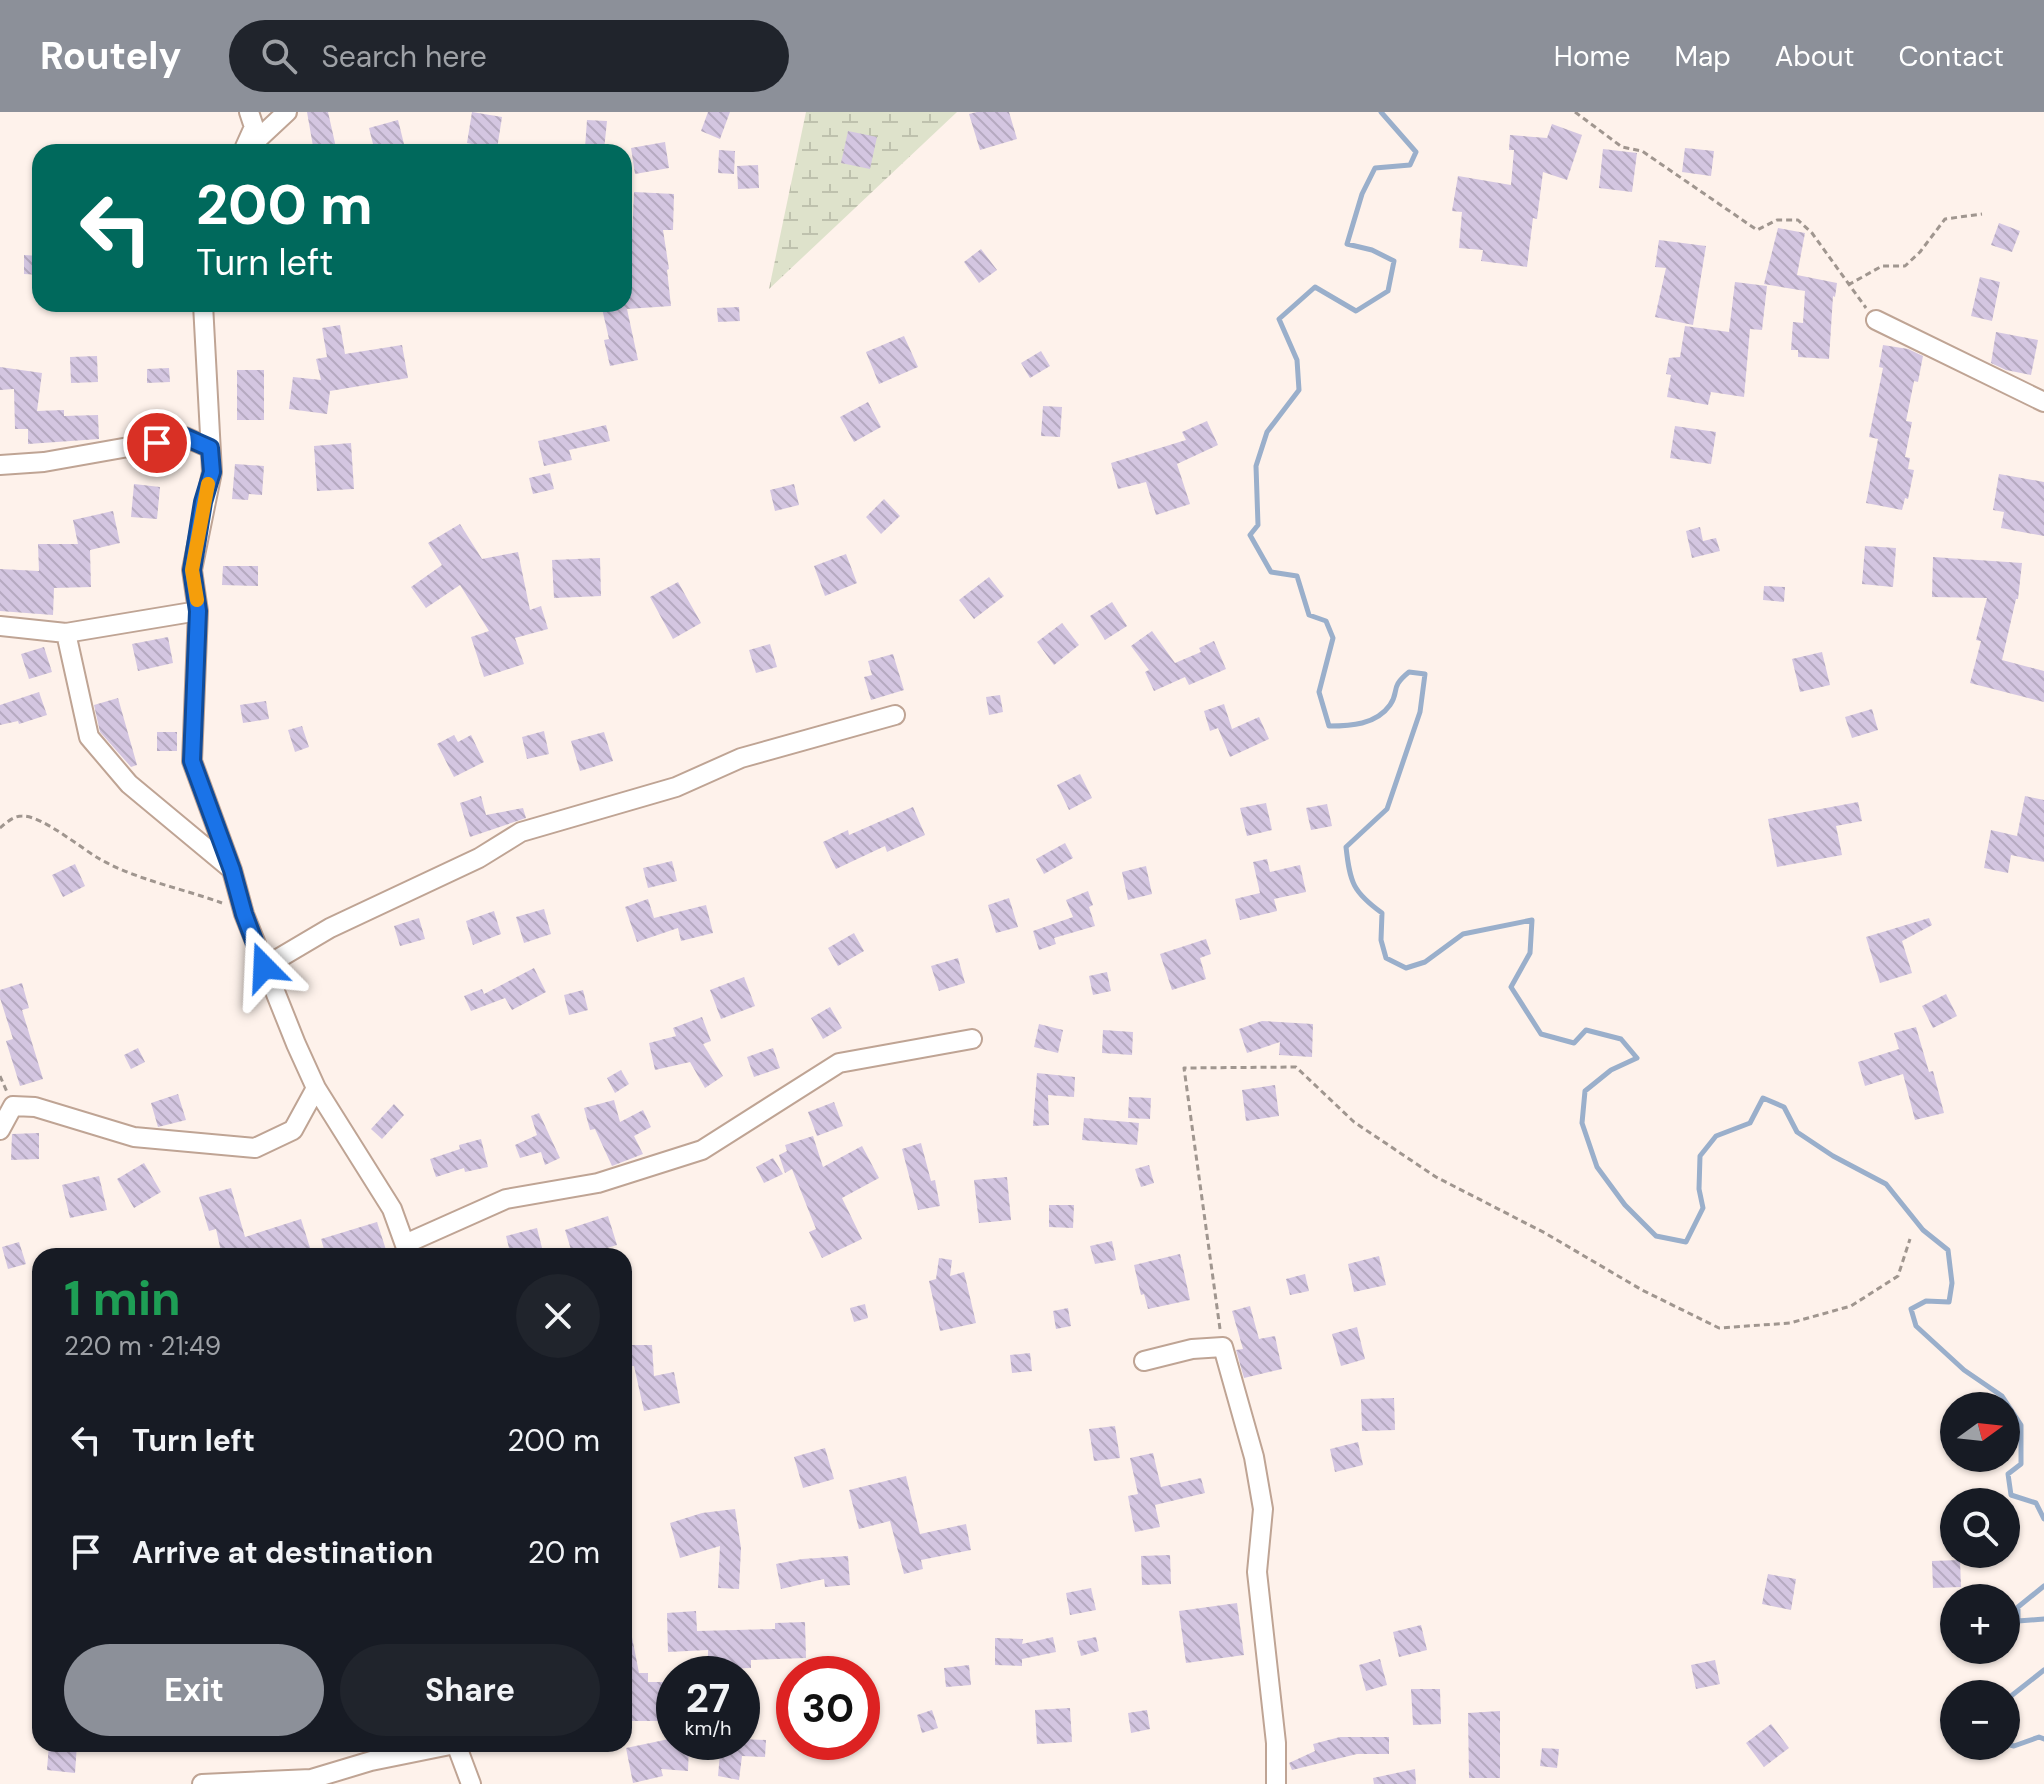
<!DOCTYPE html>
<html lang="en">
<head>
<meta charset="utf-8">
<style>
  :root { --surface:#171b24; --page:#20242c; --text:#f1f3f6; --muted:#9ea1a6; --accent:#8c9099 }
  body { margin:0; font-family:"DM Sans",sans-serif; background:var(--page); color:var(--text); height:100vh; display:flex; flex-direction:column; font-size:30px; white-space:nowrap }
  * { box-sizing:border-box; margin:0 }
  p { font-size:26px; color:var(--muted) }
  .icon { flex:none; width:44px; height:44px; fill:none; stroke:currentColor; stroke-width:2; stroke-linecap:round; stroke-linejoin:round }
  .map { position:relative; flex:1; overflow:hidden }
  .drawer { position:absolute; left:32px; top:1136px; width:600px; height:504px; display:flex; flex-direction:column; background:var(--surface); border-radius:24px; box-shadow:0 2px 6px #0004 }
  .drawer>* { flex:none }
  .hud { position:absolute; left:32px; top:32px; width:600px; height:168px; border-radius:24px; box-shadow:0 2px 6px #0004; background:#00695c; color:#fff; overflow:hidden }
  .needle { width:52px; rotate:75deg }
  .fabs { position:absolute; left:1940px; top:1280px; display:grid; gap:16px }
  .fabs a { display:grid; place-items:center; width:80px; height:80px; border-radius:50%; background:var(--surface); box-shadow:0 2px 6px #0004; font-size:40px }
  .speed { position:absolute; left:656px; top:1544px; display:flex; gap:16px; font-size:40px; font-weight:700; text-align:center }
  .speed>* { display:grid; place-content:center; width:104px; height:104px; border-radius:50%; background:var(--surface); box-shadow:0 2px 6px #0004; line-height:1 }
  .speed small { font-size:20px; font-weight:400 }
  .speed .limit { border:12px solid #d22; background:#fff; color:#111 }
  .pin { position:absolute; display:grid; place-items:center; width:68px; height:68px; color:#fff; margin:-34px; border:4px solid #fff; border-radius:50%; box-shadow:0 2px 8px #0007 }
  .me { position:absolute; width:88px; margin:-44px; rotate:339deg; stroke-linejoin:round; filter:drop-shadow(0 0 6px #0008) }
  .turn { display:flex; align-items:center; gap:28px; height:168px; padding:0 32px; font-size:36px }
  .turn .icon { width:104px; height:104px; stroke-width:2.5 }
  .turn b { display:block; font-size:56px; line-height:68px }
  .round { display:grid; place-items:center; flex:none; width:84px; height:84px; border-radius:42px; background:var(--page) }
  .headline { display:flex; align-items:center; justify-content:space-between; height:136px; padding:0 32px }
  h1 { font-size:48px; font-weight:700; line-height:60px; color:#1e9e55 }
  .action { display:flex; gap:16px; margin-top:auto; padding:16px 32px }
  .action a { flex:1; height:92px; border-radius:48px; background:var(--accent); color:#fff; font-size:32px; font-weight:700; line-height:92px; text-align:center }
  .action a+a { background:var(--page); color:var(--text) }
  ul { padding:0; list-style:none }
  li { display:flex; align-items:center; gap:24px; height:112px; padding:0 32px }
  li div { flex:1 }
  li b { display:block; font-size:30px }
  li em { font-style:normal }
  header { display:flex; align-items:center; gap:48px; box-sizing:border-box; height:112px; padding:0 40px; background:var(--accent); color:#fff }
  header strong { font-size:38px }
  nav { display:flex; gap:44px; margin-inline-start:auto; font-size:28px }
  .search { width:560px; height:72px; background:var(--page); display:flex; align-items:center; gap:20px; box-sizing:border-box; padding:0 28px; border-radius:44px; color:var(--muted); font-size:30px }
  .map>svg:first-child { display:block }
</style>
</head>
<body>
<header>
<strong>Routely</strong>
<div class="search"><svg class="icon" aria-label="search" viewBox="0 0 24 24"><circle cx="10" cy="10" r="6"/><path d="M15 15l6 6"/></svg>Search here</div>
<nav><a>Home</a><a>Map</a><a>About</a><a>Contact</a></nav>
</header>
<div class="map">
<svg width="2044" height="1672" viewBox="0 0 2044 1672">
  <defs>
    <pattern id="wetland-marsh" width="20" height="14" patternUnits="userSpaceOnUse" patternTransform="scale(2)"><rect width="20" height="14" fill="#dee2cb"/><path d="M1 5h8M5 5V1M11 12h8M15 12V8" fill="none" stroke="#bec1ad"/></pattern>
    <pattern id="building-back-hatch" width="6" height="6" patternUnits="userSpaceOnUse" patternTransform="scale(2)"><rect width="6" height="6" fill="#d4c6e1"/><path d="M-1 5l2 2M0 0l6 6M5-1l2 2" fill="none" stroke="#b5a9c0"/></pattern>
  </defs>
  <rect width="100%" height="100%" fill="#fef2eb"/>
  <path fill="url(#wetland-marsh)" d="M806,0H957L769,177Z"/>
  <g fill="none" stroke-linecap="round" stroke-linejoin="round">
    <path stroke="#9aafcb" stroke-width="5" d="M1381,0L1416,40L1410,53L1375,56L1362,82L1347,132L1372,138L1394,149L1388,179L1356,199L1315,175L1279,207L1297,248L1299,278L1267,320L1256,354L1258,413L1250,423L1271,460L1297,464L1309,503L1326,509L1333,526L1319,580L1329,614C1350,614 1376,613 1390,593C1400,579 1389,576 1409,560L1425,562L1420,600L1387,697L1346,735C1350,771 1353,780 1382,801L1381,828L1386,846L1406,856L1425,850L1463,822L1532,808L1530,841L1511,875L1541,922L1574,931L1586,918L1621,927L1637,946L1611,958L1585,979L1582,1011L1597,1055L1625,1093L1656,1124L1686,1130L1703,1096L1699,1077L1700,1044L1716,1024L1750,1011L1763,986L1784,995L1797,1020L1833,1044L1886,1072L1923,1118L1948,1138L1952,1171L1949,1190L1926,1189L1911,1197L1916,1214L1964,1258L2002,1284L2021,1313V1352L2008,1362L2011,1383L2036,1391L2044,1407
      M2044,1474L2018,1495V1509L2044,1507
      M2006,1588L2044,1558
      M2006,1632L2014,1634L2039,1625L2044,1627"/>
  </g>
  <path fill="url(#building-back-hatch)" d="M307,0H328L337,40H314Z
    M472,0L502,5L497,37L467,31Z
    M708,0H730L720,27L701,19Z
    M977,0H1009L1017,27L980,38L969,2Z
    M398,8L406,40H375L369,16Z
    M587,8L607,9L604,38L585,36Z
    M1552,12L1582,23L1567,68L1543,60L1537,107L1533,106L1527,155L1481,149L1483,138L1459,136L1462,100L1452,99L1458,64L1511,73L1514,38H1509L1510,23L1547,26Z
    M848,19L877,25L870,57L841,51Z
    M665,30L669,56L635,62L631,36Z
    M1685,36L1714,39L1711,64L1682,60Z
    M1603,37L1637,41L1632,80L1599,76Z
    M719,38L735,39L734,62L718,61Z
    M758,53L759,76L738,77L737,54Z
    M634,80L674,82L673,118H663L669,157L667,158L671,194L627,197L638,248L610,254L604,228L609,227L601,192H624V124L632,123Z
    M1999,111L2020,119L2012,140L1991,133Z
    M1778,116L1805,121L1797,163L1837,171L1835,185L1833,184L1829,247L1798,245V238H1791L1793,210L1803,211L1805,179L1764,172Z
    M1659,128L1706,134L1693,213L1655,205L1666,156L1655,155Z
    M981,137L997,158L979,171L964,150Z
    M24,143L40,144V163L24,162Z
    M1980,165L2000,170L1992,209L1971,204Z
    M1735,170L1767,174L1762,218L1750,217L1744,285L1711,280L1708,293L1667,285L1671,263L1666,262L1669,246L1680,245L1685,214L1729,220Z
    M739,195L740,209L718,210L717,196Z
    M340,213L345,242L402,233L408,266L330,279L327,302L289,297L293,265L321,268L316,247L327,245L322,216Z
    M1996,220L2038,228L2031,263L2006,258L1991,251Z
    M904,224L918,255L879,272L866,240Z
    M1883,233L1908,237L1923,244L1918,270L1914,269L1906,309L1912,310L1905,345L1910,346L1908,357L1914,358L1908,387L1905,386L1902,398L1866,391L1878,327L1869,325L1883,256L1879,255Z
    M1041,239L1050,254L1030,266L1021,251Z
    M97,244L98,270L71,271L70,245Z
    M0,255L42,261L37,299L64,298V304L98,303L99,327L28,332V317H15L14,277L0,278Z
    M169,256L170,270L147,271V257Z
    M237,258H264V308H237Z
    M868,290L881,315L854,330L840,305Z
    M1043,294L1062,295L1060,325L1041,324Z
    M1207,309L1218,333L1177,352L1190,392L1156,403L1146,370L1118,377L1111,351L1186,328L1182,320Z
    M606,313L610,329L569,338L572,348L544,354L538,329Z
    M1675,314L1716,320L1711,352L1670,346Z
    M351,331L354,377L317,379L314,334Z
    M235,352L264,354L262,383L249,382L248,388L232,387Z
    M550,361L554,377L533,382L529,366Z
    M1999,362L2044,370V424L2001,416L2004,400L1993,398Z
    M134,372L160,375L157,407L131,405Z
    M794,372L799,393L775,399L770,378Z
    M884,387L900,404L881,422L866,405Z
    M113,399L120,431L90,438L91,475L54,476L53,503L0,499V457L39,459L38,432H78L73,408Z
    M460,412L482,447L518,440L530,498L541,494L548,517L515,526L524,552L484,565L471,525L489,519L460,473L426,496L411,475L442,453L428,431Z
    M1700,415L1703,429L1716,426L1720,439L1692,446L1686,419Z
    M1865,434L1896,436L1893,475L1862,472Z
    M846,442L857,471L825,484L814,454Z
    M1933,445L2022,451L2018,487H2016L2002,548L2044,559V590L1970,571L1981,529L1976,528L1987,486L1932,485Z
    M600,446L601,484L554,486L552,448Z
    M223,454H258V474L222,473Z
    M989,465L1004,484L974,507L959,488Z
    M678,470L701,511L673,527L650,485Z
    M1764,474L1785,475L1784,490L1763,488Z
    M1112,490L1127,514L1105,528L1090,504Z
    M1062,511L1079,533L1054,553L1037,530Z
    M1152,519L1175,551L1201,540L1199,536L1214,529L1226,557L1189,573L1185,565L1154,579L1145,560L1149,558L1131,534Z
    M168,525L173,551L138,559L132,532Z
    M770,532L777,555L756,561L749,538Z
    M44,535L52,560L29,567L21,542Z
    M1822,540L1830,573L1800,580L1792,547Z
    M893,542L904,578L871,588L864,565L872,563L868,549Z
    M39,580L47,603L19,612L18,609L0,613V593Z
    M1000,583L1003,600L989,603L986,585Z
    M118,586L137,653L131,655L100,620L94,593Z
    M266,589L269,607L243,611L240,593Z
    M1224,592L1232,617L1259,605L1269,627L1230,645L1218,616L1210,619L1204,599Z
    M1872,597L1878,618L1852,626L1845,605Z
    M302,614L309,635L295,640L288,618Z
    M544,619L549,642L527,647L522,625Z
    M157,620H177V639H157Z
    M604,620L613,649L580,659L571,629Z
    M454,623L458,630L471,623L484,650L454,665L437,632Z
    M1080,662L1092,686L1069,698L1057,673Z
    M481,684L486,703L523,696L526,706L470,725L460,691Z
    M2025,684L2044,688V750L2011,743L2008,761L1984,756L1991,718L2017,724Z
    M1858,690L1862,709L1836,714L1842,743L1777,755L1768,707Z
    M1266,691L1272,718L1247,724L1240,696Z
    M1327,692L1332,714L1311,718L1306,696Z
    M913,695L925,723L887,740L885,734L836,757L823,730L848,718L849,723Z
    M1065,731L1073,746L1044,762L1036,747Z
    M1267,747L1270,760L1300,753L1306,780L1274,787L1277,799L1240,808L1235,787L1260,781L1253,750Z
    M672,749L677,769L648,776L643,756Z
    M75,752L85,774L63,785L52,763Z
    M1146,754L1152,782L1128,788L1122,760Z
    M1088,779L1093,793L1089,795L1095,814L1054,826L1056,832L1039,838L1033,819L1073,805L1066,788Z
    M1009,786L1018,815L996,821L988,793Z
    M648,787L654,806L706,793L713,821L681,829L678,816L637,830L625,795Z
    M544,797L551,822L524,831L516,805Z
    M494,799L501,822L473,833L466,809Z
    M419,806L425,827L400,834L394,814Z
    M1929,806L1932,813L1902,829L1912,861L1880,871L1866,825Z
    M854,821L864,839L838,854L828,836Z
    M1206,827L1211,842L1200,846L1206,867L1172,878L1160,842Z
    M958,846L965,871L939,879L931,854Z
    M534,856L546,880L512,898L505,886L471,899L464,884L482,877L484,882Z
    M1107,860L1111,879L1093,883L1089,864Z
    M744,865L755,894L721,907L710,878Z
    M22,871L29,896L22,898L43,967L20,974L6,929L13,927L0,886V878Z
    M583,878L588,898L569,903L564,883Z
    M1946,882L1957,904L1933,916L1922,894Z
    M830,895L842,916L823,927L811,906Z
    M702,905L711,929L703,932L723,964L705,976L690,950L655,958L649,931L676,924L673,916Z
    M1262,909L1313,912L1312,945L1279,943L1280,930L1247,941L1239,917Z
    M1039,912L1063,918L1058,941L1034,935Z
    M1916,915L1929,960L1933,959L1944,1001L1915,1008L1903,962L1865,974L1858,950L1899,937L1894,921Z
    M1103,918L1133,920L1132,943L1102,941Z
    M138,936L145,950L131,957L124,943Z
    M773,936L780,956L754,965L747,945Z
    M621,958L629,972L615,981L607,966Z
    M1037,961L1075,965L1074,985L1048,983L1049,1013L1033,1014Z
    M1275,973L1279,1004L1246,1009L1242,978Z
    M178,982L186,1008L158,1015L151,991Z
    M1129,985L1151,986L1150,1007L1128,1006Z
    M614,988L620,1010L643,998L651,1015L634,1024L643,1042L612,1054L595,1017L590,1018L584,996Z
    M834,990L843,1014L817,1024L808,1000Z
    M394,992L404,1003L382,1027L371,1017Z
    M539,1001L560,1046L545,1053L541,1040L520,1046L515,1033L537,1023L531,1004Z
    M1084,1006L1139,1011L1137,1033L1082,1028Z
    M39,1021V1047L11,1048L12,1022Z
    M813,1024L823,1055L862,1034L879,1066L842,1086L862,1127L822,1146L809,1120L816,1117L792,1057L785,1061L779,1043L787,1039L785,1033Z
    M481,1027L488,1055L465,1060L464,1056L436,1065L430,1047L460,1037L459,1033Z
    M921,1031L931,1069L935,1068L940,1094L918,1098L902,1037Z
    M773,1046L783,1062L764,1071L756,1055Z
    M144,1051L161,1080L134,1096L117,1067Z
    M1149,1053L1154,1071L1141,1075L1135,1057Z
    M99,1064L107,1098L70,1106L62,1073Z
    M1007,1065L1011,1108L979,1111L974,1068Z
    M231,1076L245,1125L301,1107L311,1139L294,1144H222L216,1117L209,1119L199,1085Z
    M1049,1093H1074L1073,1116L1049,1115Z
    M608,1104L617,1133L581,1144H573L565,1118Z
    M377,1110L388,1144H326L321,1127Z
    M537,1116L544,1144H511L506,1124Z
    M1112,1129L1116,1148L1095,1152L1090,1134Z
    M19,1130L26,1152L8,1157L2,1135Z
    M1180,1142L1190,1188L1148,1197L1144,1182L1141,1183L1134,1153Z
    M1379,1144L1386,1173L1354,1180L1348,1152Z
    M939,1146L952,1148L950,1164L964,1160L976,1211L940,1219L929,1169L936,1167Z
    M1305,1162L1309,1179L1290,1183L1286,1167Z
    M865,1192L868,1206L854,1210L850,1196Z
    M1250,1194L1259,1227L1275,1224L1282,1257L1244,1266L1236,1238L1243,1237L1232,1199Z
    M1068,1196L1071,1214L1056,1217L1053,1199Z
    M1357,1215L1365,1247L1341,1254L1332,1222Z
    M629,1233H652L654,1264L674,1260L680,1291L644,1299L634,1254H629Z
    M1030,1241L1032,1259L1012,1261L1010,1243Z
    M1394,1286L1395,1318L1362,1319L1361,1287Z
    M1115,1314L1120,1346L1094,1349L1089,1317Z
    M1358,1330L1363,1353L1335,1360L1330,1337Z
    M825,1336L834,1367L803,1376L794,1345Z
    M1153,1341L1161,1375L1201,1366L1205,1381L1155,1393L1160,1415L1135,1420L1128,1384L1138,1382L1130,1346Z
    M906,1364L920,1422L966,1412L971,1438L921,1448L923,1457L904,1462L890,1409L859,1417L849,1378Z
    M735,1397L741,1436L739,1477L718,1476L720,1434L680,1446L670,1411L702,1401Z
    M1170,1443L1171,1472L1142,1473L1141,1444Z
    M848,1444L850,1473L825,1475L824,1467L781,1477L776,1452L802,1447Z
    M1960,1448L1961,1475L1933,1476L1932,1449Z
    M1768,1462L1796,1467L1791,1498L1762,1492Z
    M1091,1476L1096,1498L1070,1503L1066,1481Z
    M1237,1491L1244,1543L1186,1551L1179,1499Z
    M696,1499L697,1519L775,1517V1511L805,1510L806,1546L751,1548V1556L708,1557V1538L668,1540L667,1501Z
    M1421,1513L1427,1538L1399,1545L1393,1520Z
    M631,1520L639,1561H648V1570H674V1609H624V1521Z
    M1053,1525L1056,1540L1022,1547V1554L995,1553V1526L1023,1527L1022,1532Z
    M1096,1525L1099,1539L1081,1544L1077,1529Z
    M1380,1547L1387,1573L1366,1579L1359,1553Z
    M1715,1548L1720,1572L1696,1577L1691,1553Z
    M969,1553L971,1573L946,1575L944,1556Z
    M1411,1577H1440L1441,1612L1413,1613Z
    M1070,1596L1072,1630L1037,1632L1035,1598Z
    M932,1598L938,1616L922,1621L917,1603Z
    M1147,1598L1150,1617L1131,1621L1128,1601Z
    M1500,1599V1666H1469L1468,1601Z
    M1771,1612L1789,1636L1764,1655L1746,1631Z
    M1340,1625H1389V1642H1357L1292,1658L1289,1651L1315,1639L1313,1632Z
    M674,1626V1631L689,1632L688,1659L661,1657L663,1664L633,1671L626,1636Z
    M742,1627L766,1628L765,1645L742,1644L739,1668L718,1664L721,1630H742Z
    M49,1632H77L75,1661L47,1658Z
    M1542,1636L1559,1637L1557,1656L1540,1654Z
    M1415,1657L1416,1672H1374L1373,1666Z"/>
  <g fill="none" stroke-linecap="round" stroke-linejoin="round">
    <g stroke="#bfa494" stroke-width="22">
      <path id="minor" d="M245,35L254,15L249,0
        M244,40L287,0
        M203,192L212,360L192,458L198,499L192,649L232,758L244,802L296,932L316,976L392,1097L409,1144
        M1876,208L2044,290
        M0,353L44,350L185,325L210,336
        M0,514L66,521L198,499
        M66,521L89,625L129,672L230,756
        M264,855L330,816L479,746L521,720L676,675L741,646L895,603
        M0,1018L13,994L35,995L134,1025L255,1036L293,1018L316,976
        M405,1132L506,1087L598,1071L702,1038L839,951L972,927
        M1144,1249L1192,1237L1223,1235L1254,1345L1263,1397L1257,1460L1276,1631V1672
        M456,1632L471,1672
        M202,1672L311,1667L371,1649L455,1632"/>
    </g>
    <path stroke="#a0968f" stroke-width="3" stroke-dasharray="6 4" stroke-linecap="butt" d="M1575,0L1622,35L1642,39L1757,118L1777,108H1798L1812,121L1866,196
      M1848,173L1882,154H1905L1920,140L1945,107L1982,102
      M0,716C6,711 13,704 22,704C41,703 81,736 98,746C136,768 181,776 222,791
      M0,964L7,980
      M1220,1217L1184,956L1296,955L1354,1010L1436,1065L1545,1121L1642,1178L1719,1216L1790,1211L1851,1194L1898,1164L1910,1127"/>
    <use href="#minor" stroke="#fff" stroke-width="18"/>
  </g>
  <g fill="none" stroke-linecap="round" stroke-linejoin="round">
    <g stroke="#114b97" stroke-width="20">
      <path id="route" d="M157,331L185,325L210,336L212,360L203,390L192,458L198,499L192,649L232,758L244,802L264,855"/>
    </g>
    <use href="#route" stroke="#1a73e8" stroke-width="14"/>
    <path stroke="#f59e0b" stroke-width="14" d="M197,488L192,458L208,372"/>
  </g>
</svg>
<div class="fabs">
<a><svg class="needle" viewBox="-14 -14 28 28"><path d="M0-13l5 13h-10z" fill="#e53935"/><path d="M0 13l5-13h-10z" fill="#9ea1a6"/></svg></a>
<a><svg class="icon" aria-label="search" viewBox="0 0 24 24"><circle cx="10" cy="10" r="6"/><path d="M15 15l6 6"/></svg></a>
<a>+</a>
<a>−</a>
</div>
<div class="speed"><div>27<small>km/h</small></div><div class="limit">30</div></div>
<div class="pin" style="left:157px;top:331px;background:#d93025"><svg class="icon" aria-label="arrive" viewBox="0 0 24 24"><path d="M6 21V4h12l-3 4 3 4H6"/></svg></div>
<svg class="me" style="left:264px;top:855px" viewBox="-20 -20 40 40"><path d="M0-17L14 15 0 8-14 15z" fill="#1a73e8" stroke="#fff" stroke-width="4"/></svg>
<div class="hud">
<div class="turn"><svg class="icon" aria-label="left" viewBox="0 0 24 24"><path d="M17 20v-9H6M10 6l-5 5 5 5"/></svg><div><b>200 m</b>Turn left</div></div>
</div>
<section class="drawer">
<div class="headline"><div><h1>1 min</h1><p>220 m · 21:49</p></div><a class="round"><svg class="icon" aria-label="close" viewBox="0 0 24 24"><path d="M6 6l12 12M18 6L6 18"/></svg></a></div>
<ul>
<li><svg class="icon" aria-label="left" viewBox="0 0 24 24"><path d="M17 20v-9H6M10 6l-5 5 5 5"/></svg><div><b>Turn left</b></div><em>200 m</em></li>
<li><svg class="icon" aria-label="arrive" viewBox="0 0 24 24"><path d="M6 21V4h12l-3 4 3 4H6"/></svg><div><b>Arrive at destination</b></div><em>20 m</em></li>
</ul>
<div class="action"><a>Exit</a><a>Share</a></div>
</section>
</div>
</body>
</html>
